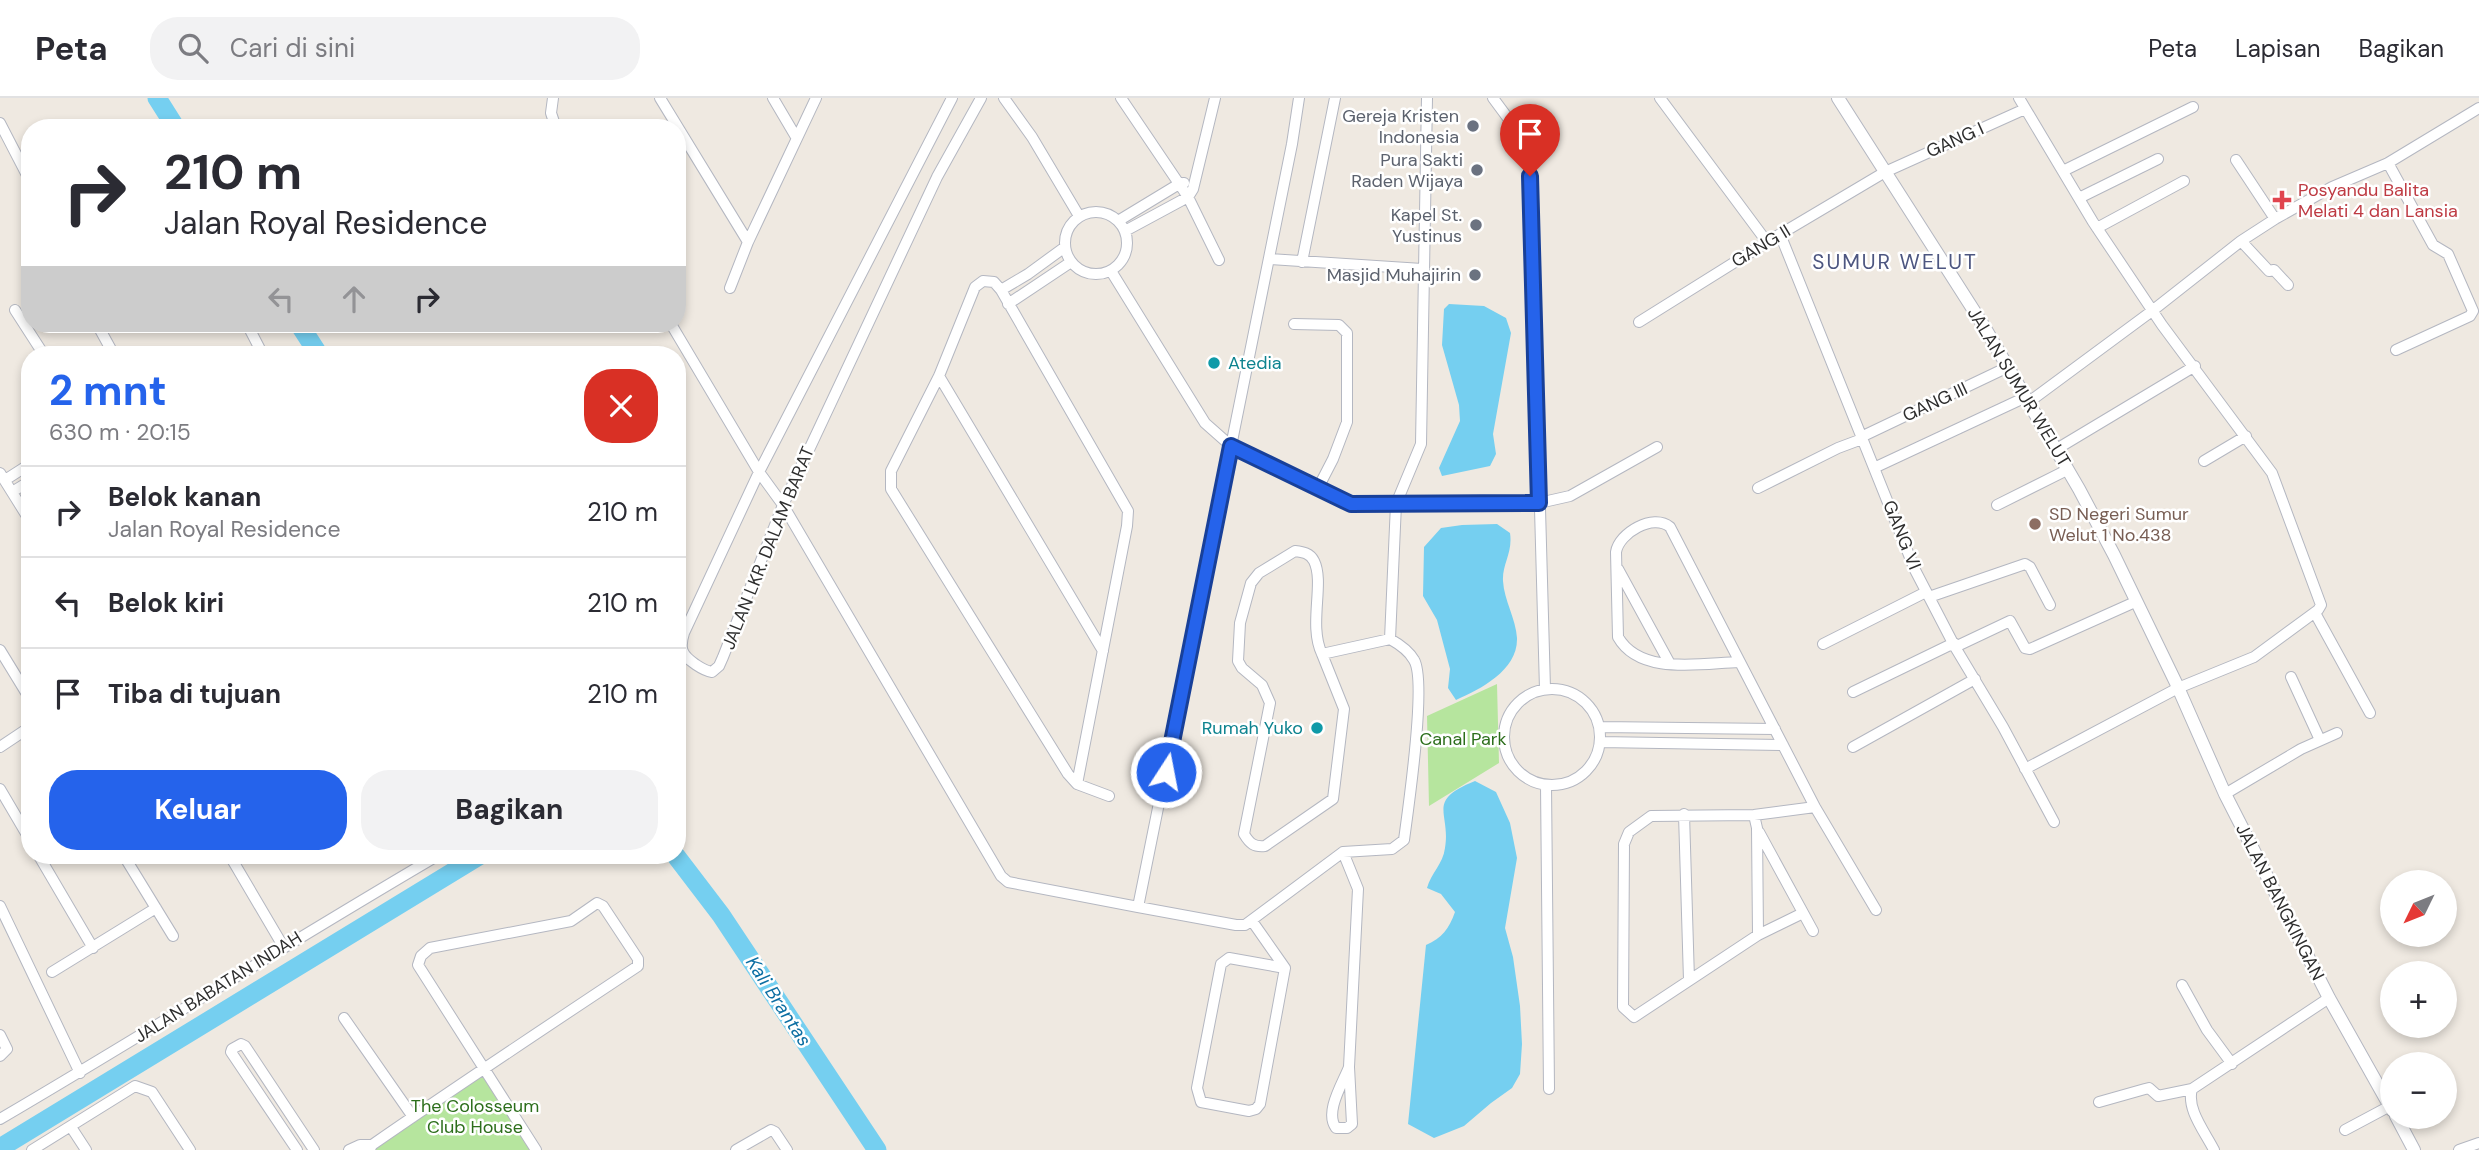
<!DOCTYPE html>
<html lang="id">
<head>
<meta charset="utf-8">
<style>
  :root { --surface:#fff; --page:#f2f2f3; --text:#2b2b33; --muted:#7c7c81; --line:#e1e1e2; --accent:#2563eb }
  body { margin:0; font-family:"DM Sans",sans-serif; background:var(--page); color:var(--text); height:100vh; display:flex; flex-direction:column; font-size:26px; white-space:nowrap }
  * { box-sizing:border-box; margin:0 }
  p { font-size:23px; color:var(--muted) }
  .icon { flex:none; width:38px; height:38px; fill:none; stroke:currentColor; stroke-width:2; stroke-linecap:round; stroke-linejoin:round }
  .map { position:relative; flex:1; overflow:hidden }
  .side { position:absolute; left:21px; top:248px; width:665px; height:518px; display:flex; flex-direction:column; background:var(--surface); border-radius:28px; box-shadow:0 4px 10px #0003 }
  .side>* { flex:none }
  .guide { position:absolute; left:21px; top:21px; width:665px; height:214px; border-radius:28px; box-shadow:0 4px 10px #0003; background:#fff; color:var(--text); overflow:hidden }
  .needle { width:46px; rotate:227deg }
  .fabs { position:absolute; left:2380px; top:772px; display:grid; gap:14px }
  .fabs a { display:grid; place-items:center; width:77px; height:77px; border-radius:50%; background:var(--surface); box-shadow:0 4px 10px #0003; font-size:35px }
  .pin { position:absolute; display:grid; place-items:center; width:60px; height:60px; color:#fff; margin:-72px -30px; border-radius:50% 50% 50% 0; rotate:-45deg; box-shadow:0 0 7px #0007 }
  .pin .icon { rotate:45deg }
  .me { position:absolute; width:77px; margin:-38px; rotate:11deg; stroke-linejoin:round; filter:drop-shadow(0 0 5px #0008) }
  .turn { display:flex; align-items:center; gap:24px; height:147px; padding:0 28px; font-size:32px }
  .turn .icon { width:91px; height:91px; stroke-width:2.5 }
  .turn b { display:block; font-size:49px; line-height:60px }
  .lanes { display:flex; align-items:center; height:66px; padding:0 28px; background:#0003; justify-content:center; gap:35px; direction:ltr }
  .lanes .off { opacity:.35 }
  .round { display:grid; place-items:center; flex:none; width:74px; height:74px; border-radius:28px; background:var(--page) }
  .head { display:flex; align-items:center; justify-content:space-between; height:119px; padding:0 28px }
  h1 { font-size:42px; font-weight:700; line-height:52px; color:var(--accent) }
  .action { display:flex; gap:14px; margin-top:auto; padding:14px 28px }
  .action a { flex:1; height:80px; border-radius:28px; background:var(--accent); color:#fff; font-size:28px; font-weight:700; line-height:80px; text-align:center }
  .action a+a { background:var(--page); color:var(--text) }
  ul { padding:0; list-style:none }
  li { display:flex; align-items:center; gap:21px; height:91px; padding:0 28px; border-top:2px solid var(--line) }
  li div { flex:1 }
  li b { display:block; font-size:26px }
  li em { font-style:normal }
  header { display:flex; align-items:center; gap:42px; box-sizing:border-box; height:98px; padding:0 35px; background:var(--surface); border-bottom:2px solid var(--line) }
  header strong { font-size:33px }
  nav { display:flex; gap:38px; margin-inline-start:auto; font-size:24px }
  .search { width:490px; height:63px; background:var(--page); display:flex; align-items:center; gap:18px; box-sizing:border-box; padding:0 24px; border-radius:28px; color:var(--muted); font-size:26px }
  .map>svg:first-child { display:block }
</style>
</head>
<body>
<header>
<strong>Peta</strong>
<div class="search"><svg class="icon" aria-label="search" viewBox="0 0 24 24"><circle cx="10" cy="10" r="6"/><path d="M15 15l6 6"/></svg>Cari di sini</div>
<nav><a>Peta</a><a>Lapisan</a><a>Bagikan</a></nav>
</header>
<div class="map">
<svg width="2479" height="1052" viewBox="0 0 2479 1052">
  <rect width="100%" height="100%" fill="#efe9e1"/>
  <path fill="#b6e59e" d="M1497,586L1499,665L1429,708L1427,618Z
    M485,971L536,1052H369Z"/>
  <path fill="#75cff0" d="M1449,206L1484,208L1506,220L1511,235L1493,336L1496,356L1490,368L1442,378L1439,370L1460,323L1459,307L1442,247L1444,211Z
    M1497,426L1510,435C1513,455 1502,466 1503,483C1504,502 1516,521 1517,540C1518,572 1481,591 1456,602L1448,590L1450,571L1437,522L1423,498L1424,449L1441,430L1462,427Z
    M1475,683L1496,694L1510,725L1517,760L1505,830L1513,859L1520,908L1522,946L1520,976L1512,990L1491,1005L1464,1028L1434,1040L1408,1026L1426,847C1442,840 1449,831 1455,814L1441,796L1427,790C1431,775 1443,766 1445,750C1451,714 1425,703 1475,683Z"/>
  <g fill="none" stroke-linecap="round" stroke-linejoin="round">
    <path stroke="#75cff0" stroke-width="19" d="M157,0L176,30
      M299,226L319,257
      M676,758L721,817L877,1052
      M0,1050L479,758"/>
    <g stroke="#b4b7c1" stroke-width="12">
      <path id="minor" d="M553,0L551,15L556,30
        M660,0L748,144
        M773,0L796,39
        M952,0L759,374L684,535C679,551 682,557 695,566C701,570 705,573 712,574L719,568L723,559L783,407L937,79L981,0
        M1004,0L1032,39L1079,118
        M1121,0L1188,99L1219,162
        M1493,0L1530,50L1545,591
        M1660,0L1767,144
        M2019,0L2093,124L2162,227L2272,375L2321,507L2318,512L2254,559L2178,590L2025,671
        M0,25L30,83
        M2236,62L2275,121
        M2388,65L2433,147L2448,156L2473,213L2470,218L2396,252
        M2063,73L2193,9
        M2079,100L2158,61
        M1065 145a31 31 0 1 1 62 0a31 31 0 1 1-62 0Z
        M1118,123L1179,86L1184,85
        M2097,130L2184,83
        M1125,133L1188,99L1193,91L1215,0
        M1780,136L1915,472L1955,549L2003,629L2054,724
        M2241,143L2269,173L2274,172L2288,187
        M1269,161L1422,171
        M1302,164L1335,0
        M1111,173L1205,325L1231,348L1351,406L1539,405L1570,398L1657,349
        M730,190L748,144L816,0
        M1001,192L1028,176L1065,149
        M1008,206L1071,164
        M15,212L44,257
        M1639,224L1767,144L1885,74L2025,11
        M97,226L114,257
        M247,226L263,257
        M671,226L759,374L783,407L1001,778L1008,784L1138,809L1292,46L1299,0
        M1294,226L1339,227L1347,235V324L1333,361L1317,392
        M939,278L1103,553
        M2029,304L2152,213L2241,143L2275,121L2332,89L2388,65L2479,10
        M1861,339L2008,269
        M2055,352L2195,268
        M2204,363L2246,338
        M1876,369L2026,299
        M0,375L30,423
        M5,382L30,366
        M1758,390L1838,350L1862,341
        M12,394L30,383
        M1997,407L2067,372
        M1618,471L1670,566
        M1929,499L2025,466L2030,469L2050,507
        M2315,515L2370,615
        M1390,541L1396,406L1421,346L1427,0
        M1823,546L1926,494
        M1955,549L2010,523L2025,550L2030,551L2135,504
        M0,552L30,601
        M1739,564C1702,565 1640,578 1618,539L1616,454C1619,435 1653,415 1670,429L1815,709L1876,812
        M2291,579L2320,642
        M1504 639a48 48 0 1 1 96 0a48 48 0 1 1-96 0Z
        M1853,594L1954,545
        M1599,629L1775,631
        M1600,644L1783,647
        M0,649L30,629
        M1853,649L1975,581
        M1077,686L1127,428L1128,413L1001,192L994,184L983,183L975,189L939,278L891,373V391L1068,676L1077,686L1109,698
        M1546,687L1549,991
        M0,691L30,742
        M2225,696L2301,651L2337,635
        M1684,716L1689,882
        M1754,717L1757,730L1758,837
        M1759,734L1813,833
        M1343,754L1358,791L1349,969L1352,1026L1347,1030H1336C1324,1014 1343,985 1349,969
        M39,758L93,850
        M124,758L173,838
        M230,758L283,848
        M0,808L80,975
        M1138,809L1236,827H1245L1343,754L1392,751L1404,742C1408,712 1427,583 1414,562C1409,553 1399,546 1390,541L1322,556C1308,527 1325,485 1314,463C1310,455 1303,454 1295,453L1259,475L1251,485L1240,525L1238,563L1242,570L1262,587L1270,605L1244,736C1250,746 1254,749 1265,748L1333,701L1344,611L1322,556
        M1803,815L1758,837L1634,919L1623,909L1624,746L1629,734L1651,718L1754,717L1815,709
        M1252,823L1285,870L1260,1006L1256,1011L1249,1013L1201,1004L1197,990L1221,866L1229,860L1285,870
        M52,874L156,810
        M2182,887L2207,932L2232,966
        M344,920L413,1019
        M0,937L7,951L0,958
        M2099,1004L2145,991L2149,990L2158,998L2192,991
        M0,1021C147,935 290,844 437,758
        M71,1029L86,1052
        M2345,1032L2390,1008
        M372,1047C460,986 549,927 638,868V861L603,808L597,805L571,823L430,850L421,858L418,867L536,1052
        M32,1052L135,988L152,994L190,1052
        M297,1052L231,954L232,951L241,946L245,948L314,1052
        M349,1052L360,1047H372L370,1051
        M736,1052L771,1032L775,1034L787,1052
        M2214,1052C2205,1034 2186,1011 2192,991L2329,900
        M2459,1052L2479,1045"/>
    </g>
    <g stroke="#b4b7c1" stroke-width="14">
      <path id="tertiary" d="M1838,0L1985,230L2079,391L2114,457L2176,585L2225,696L2329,900L2392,1012
        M2396,1018L2414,1052"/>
    </g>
    <use href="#minor" stroke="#fff" stroke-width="10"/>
    <use href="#tertiary" stroke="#fff" stroke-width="12"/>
  </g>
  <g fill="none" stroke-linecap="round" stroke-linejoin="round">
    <g stroke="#184099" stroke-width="18">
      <path id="route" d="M1166,674L1231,348L1351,406L1539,405L1530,78"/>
    </g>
    <use href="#route" stroke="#2563eb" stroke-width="12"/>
  </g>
  <g fill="#6b7280" stroke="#fff" stroke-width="2.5">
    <circle cx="1473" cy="28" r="7"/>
    <circle cx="1477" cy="72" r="7"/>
    <circle cx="1476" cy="127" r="7"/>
    <circle cx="1475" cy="177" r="7"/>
  </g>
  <path fill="#e0444e" stroke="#fff" stroke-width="2.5" d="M2278.5 91.5h7v7h7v7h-7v7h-7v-7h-7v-7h7z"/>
  <g fill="#0f9aa8" stroke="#fff" stroke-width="2.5">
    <circle cx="1214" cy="265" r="7"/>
    <circle cx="1317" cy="630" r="7"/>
  </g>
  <circle fill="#8d6e63" stroke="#fff" stroke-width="2.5" cx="2035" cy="426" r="7"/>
  <g text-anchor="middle" stroke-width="5" stroke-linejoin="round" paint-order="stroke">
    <g font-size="18" fill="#5b616d" stroke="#fff" text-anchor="end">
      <text x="1459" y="24">Gereja Kristen<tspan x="1459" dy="21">Indonesia</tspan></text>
      <text x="1463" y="68">Pura Sakti<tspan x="1463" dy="21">Raden Wijaya</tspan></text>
      <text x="1462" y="123">Kapel St.<tspan x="1462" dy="21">Yustinus</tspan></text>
      <text x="1461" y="183">Masjid Muhajirin</text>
    </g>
    <g font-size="18" fill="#2e2e2e" stroke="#fff">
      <text transform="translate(1955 42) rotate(-24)" y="6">GANG I</text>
      <text transform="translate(1761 148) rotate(-31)" y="6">GANG II</text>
      <text transform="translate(2019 289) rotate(59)" y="6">JALAN SUMUR WELUT</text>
      <text transform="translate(1935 304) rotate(-25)" y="6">GANG III</text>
      <text transform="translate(1902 437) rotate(68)" y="6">GANG VI</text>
      <text transform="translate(768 450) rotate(-68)" y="6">JALAN LKR. DALAM BARAT</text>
      <text transform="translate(2280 804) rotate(63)" y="6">JALAN BANGKINGAN</text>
      <text transform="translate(218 889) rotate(-32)" y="6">JALAN BABATAN INDAH</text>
    </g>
    <g font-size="18" fill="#be3a42" stroke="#fff" text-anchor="start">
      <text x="2298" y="98">Posyandu Balita<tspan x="2298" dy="21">Melati 4 dan Lansia</tspan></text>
    </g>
    <g font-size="18" fill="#0d838f" stroke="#fff" text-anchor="start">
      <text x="1228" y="271">Atedia</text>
      <text x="1303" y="636" text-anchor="end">Rumah Yuko</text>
    </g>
    <g font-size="18" fill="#785e54" stroke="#fff" text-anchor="start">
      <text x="2049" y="422">SD Negeri Sumur<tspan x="2049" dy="21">Welut 1 No.438</tspan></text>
    </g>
    <g font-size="18" fill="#2c6e1b" stroke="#fff">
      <text x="1463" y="647">Canal Park</text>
      <text x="475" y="1014">The Colosseum<tspan x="475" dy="21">Club House</tspan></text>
    </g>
    <g font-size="19" font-style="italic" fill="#0d6fa3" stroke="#fff">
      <text transform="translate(779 903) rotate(57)" y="7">Kali Brantas</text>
    </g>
    <g font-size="21" letter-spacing="2" fill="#4d5680" stroke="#fff">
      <text x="1895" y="171">SUMUR WELUT</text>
    </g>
  </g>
</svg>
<div class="fabs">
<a><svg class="needle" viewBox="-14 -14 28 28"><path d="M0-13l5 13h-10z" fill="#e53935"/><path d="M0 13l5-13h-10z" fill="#7c7c81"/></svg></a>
<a>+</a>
<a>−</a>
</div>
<div class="pin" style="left:1530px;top:78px;background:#d93025"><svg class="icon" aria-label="arrive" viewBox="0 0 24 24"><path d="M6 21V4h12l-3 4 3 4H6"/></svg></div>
<svg class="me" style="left:1166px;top:674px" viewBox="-20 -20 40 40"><circle r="17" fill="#2563eb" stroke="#fff" stroke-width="3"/><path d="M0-11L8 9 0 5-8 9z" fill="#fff"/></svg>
<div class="guide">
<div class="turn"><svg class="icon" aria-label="right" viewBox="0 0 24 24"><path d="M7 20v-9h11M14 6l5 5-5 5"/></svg><div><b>210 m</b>Jalan Royal Residence</div></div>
<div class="lanes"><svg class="icon off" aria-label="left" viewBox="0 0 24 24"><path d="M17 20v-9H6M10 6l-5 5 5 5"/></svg><svg class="icon off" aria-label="ahead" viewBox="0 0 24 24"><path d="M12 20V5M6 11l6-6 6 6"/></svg><svg class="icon" aria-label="right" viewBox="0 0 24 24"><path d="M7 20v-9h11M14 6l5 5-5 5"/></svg></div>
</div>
<section class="side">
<div class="head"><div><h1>2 mnt</h1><p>630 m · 20:15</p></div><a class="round" style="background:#d93025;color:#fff"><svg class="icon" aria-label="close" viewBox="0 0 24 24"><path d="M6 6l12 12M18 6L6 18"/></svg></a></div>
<ul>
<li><svg class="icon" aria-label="right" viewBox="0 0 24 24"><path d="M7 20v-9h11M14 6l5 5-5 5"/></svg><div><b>Belok kanan</b><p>Jalan Royal Residence</p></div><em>210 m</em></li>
<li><svg class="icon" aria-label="left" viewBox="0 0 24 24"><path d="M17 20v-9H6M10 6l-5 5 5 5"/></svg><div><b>Belok kiri</b></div><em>210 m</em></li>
<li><svg class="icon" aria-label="arrive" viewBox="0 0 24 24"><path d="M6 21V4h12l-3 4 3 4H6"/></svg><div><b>Tiba di tujuan</b></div><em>210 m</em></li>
</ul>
<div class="action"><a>Keluar</a><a>Bagikan</a></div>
</section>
</div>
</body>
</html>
